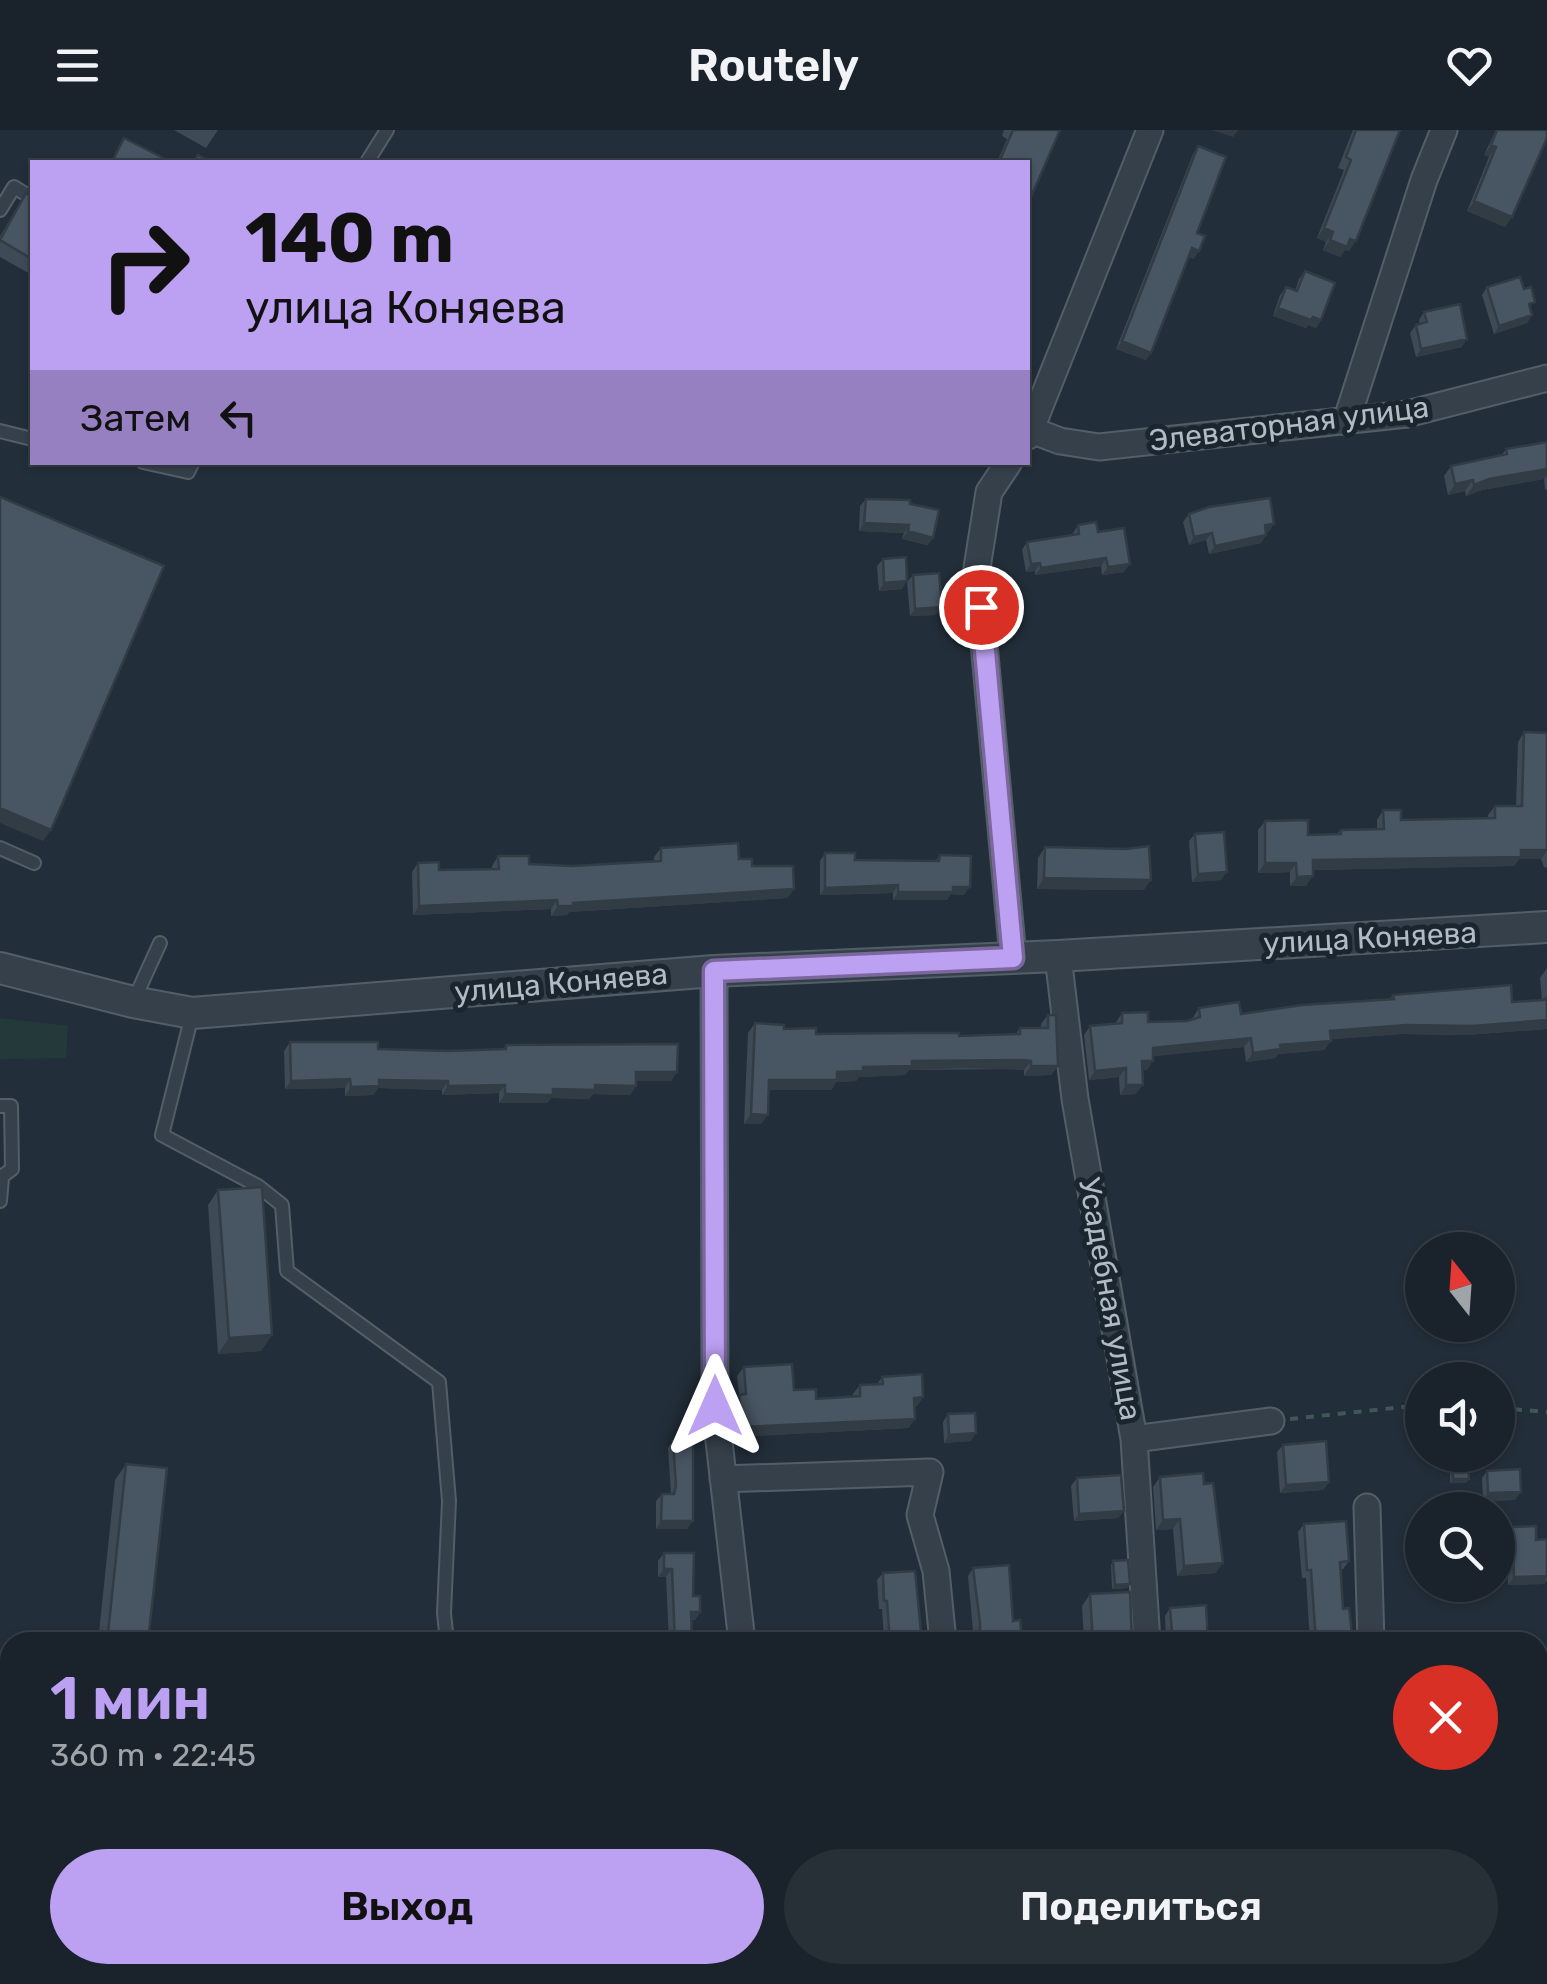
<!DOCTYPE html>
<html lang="ru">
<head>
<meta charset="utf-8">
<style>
  :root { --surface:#1a222b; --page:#272f37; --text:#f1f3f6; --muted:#9fa4a9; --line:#383f47; --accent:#bca0f2 }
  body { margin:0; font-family:Rubik,sans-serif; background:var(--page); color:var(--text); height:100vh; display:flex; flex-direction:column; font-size:38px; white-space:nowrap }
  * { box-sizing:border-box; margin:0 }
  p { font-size:32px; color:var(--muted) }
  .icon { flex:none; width:55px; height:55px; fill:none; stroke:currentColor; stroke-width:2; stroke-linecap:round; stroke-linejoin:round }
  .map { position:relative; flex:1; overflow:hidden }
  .drawer { position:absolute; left:0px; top:1502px; width:1548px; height:352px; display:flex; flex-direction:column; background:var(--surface); border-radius:30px 30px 0 0; box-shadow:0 2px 8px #0004,0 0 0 2px var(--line) }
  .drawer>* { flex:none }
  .banner { position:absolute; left:30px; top:30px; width:1000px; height:305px; border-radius:0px; box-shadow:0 2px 8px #0004,0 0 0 2px var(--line); background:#bca0f2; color:#111; overflow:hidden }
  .needle { width:65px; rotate:343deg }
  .fabs { position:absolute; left:1405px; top:1102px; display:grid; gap:20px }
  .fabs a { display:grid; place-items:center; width:110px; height:110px; border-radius:50%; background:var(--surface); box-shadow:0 2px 8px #0004,0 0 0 2px var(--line); font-size:50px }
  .pin { position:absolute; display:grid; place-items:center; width:85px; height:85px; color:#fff; margin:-42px; border:5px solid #fff; border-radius:50%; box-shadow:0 2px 10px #0007 }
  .me { position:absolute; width:110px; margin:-55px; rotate:0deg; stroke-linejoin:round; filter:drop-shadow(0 0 8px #0008) }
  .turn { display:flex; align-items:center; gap:35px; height:210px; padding:0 50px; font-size:45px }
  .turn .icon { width:130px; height:130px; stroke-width:2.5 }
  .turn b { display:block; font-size:70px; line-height:85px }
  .then { display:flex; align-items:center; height:95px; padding:0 50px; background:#0003; gap:20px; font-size:38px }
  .round { display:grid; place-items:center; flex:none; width:105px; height:105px; border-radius:52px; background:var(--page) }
  .summary { display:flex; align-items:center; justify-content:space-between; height:170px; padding:0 50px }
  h1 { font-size:60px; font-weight:600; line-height:75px; color:var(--accent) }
  .action { display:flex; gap:20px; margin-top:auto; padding:20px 50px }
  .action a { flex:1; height:115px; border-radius:60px; background:var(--accent); color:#111; font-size:40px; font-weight:600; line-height:115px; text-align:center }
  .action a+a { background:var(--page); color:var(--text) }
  header { display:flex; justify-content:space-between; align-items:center; height:130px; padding:0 50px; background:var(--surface); font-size:45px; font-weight:600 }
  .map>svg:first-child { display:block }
</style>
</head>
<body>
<header><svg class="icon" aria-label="menu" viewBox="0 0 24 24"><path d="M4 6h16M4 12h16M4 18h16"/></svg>Routely<svg class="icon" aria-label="heart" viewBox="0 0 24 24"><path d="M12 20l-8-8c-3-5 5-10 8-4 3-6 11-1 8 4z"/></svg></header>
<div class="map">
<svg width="1547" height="1854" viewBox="0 0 1547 1854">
  <rect width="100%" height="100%" fill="#222e39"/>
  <path fill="#243a3a" d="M0,888L68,896L66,928L0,929Z"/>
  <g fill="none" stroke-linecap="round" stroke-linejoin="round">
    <g stroke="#535e67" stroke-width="16">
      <path id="service" d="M367,32L387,0
        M0,80L14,57L32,68
        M0,301L32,309
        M143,332L188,342L193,332
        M0,718L34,733
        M134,870L160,813
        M192,885L162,1005L258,1056L282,1075L287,1141L439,1252L449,1371L444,1483L447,1512
        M0,976H11L12,1039L0,1048
        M0,1071L2,1048
        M0,1620L10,1621
        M365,1845L366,1854
        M204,1854V1845"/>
    </g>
    <g stroke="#535e67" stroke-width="29">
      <path id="minor" d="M1346,292L1424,50L1444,0
        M1031,300L1060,311L1099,317L1407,284L1547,248
        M1028,306L1150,0
        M1009,332L989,362L977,438L1013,827
        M1058,826L1075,969L1134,1309L1147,1512
        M714,841L715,1276L742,1512
        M1134,1309L1271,1291
        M723,1349L930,1342L920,1385L936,1441L943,1512
        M1367,1377L1371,1512
        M1538,1820L1547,1818
        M793,1845L795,1854
        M1001,1845L1003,1854
        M1174,1845V1854
        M1410,1854L1444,1845"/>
    </g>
    <g stroke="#535e67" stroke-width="34">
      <path id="tertiary" d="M0,838L133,872L192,883L714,841L1058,826L1547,797"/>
    </g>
    <path stroke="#415757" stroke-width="4" stroke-dasharray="8 8" stroke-linecap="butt" d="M1498,1278L1547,1282
      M1290,1289L1422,1275"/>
    <use href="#service" stroke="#35404a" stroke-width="12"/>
    <use href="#minor" stroke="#35404a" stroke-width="25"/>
    <use href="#tertiary" stroke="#35404a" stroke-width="30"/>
  </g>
  <path fill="#3e4a55" d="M174,0H218L206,18Z
    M1004,0H1060L1028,32H997L1007,9L1002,6Z
    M1353,0H1400L1349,121L1345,120L1340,127L1323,120L1326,112L1317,108L1344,40L1338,38Z
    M1496,0H1547L1512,87L1505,97L1467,81L1489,27L1484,25Z
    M1198,16L1194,129L1189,127L1146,230L1116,219L1193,24Z
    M26,63L32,67V145L0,127V106Z
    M1305,141L1321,190L1316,198L1308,195L1306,198L1273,186L1280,165L1286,157L1295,161L1299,149Z
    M1487,157L1530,179L1532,185L1527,193L1494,204L1482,165Z
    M1424,182L1462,217L1416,227L1410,203L1416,195L1420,194L1419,190Z
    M1547,312V359L1545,360L1544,349L1482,360L1466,366L1465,361L1448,365L1444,346L1451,336L1501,326L1506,319Z
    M866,369L910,374L928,415L902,409L904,403L859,401L860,376Z
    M1189,384L1269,402H1266V405L1261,413L1209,424L1206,410L1189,415L1183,392Z
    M1078,395L1098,402L1124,442L1102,445L1101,436L1035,445V441L1026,442L1022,420L1027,412L1072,405Z
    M883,429L902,459L879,461L877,436Z
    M913,445L936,485L910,486L907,452Z
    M1524,602L1547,603V738L1544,737L1541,729H1519L1514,736L1313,740L1306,756H1290V742L1258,743V700L1265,691L1308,705L1337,704L1341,700L1377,699V690L1383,680L1401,690L1488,688V685L1495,676H1516L1518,612Z
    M1195,704L1221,750L1192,752L1189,711Z
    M1045,717L1144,760L1037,759L1038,728Z
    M661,718L739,729L794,759L787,768L569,782L567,785L551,786V779L413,785L412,742L418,733L439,740L492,739V736L498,726L529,734L572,736L654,731V727Z
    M825,723L855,730L936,731L940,725L964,765L951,764L947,770H893V763L820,765V731Z
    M1547,838V899L1466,905L1401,904L1331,909L1324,920L1278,924L1275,928L1246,932L1244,917L1153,926L1147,940H1142L1136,964L1120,965L1119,947L1089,950L1084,905L1090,896L1115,894L1122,883L1148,892L1187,891L1192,889L1199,878L1241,884L1390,869L1393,865L1512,872L1542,870L1540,848Z
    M1048,885L1058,936L1051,945L1024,946V940L1014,939L909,940L905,945L859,947L856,951L836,952L831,960H769L761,994H744L748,903L755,893L816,904L959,906L1016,904L1020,898H1041V894Z
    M290,912L378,919L448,921L503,920L506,915L677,942L671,951H636V956L630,965L593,964L589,969L551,968L547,973H499V963L442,965V960L378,958L373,965L345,966V958L285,959L284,921Z
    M218,1060L272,1205L261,1221L218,1224L208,1075Z
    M744,1237L816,1269L853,1267V1264L860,1255L877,1254L882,1247L923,1267L917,1276L914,1277L915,1289L908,1298L735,1307L732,1274L739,1265L737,1246Z
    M948,1284L971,1311L944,1313L943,1292Z
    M673,1311L687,1399H656V1371L662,1364H671L668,1318Z
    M1283,1315L1329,1352L1323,1360L1280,1363L1277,1322Z
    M1452,1325L1469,1349L1466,1353H1450V1329Z
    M126,1334L148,1512H98L115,1350Z
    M1487,1341L1515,1370L1483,1371L1482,1348Z
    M1160,1347L1216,1443L1177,1446L1173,1399L1156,1400L1153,1357Z
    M1077,1348L1124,1381L1118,1388L1074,1391L1071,1356Z
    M1304,1394L1349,1431L1343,1439H1341L1343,1479L1353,1512H1310L1306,1448H1302L1298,1402Z
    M1512,1397L1536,1410L1547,1409V1450L1544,1454L1508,1455L1507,1404Z
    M664,1423L693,1466L700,1482L695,1490H691L692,1512H669L666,1447H658V1431Z
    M1113,1431L1130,1454L1127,1458L1112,1459L1111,1435Z
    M973,1438L1013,1491L1022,1512H974L968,1446Z
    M883,1443L922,1512H884L882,1479H879L877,1450Z
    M1090,1464L1132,1512H1084L1082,1476Z
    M1170,1478L1208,1512H1174V1510H1166L1165,1486Z
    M1540,1662H1547V1718H1538V1665Z
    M694,1845H736L738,1854H695L693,1847Z
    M952,1845H991L993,1854H954Z
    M1201,1845H1237L1238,1854H1203Z"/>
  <path fill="#323c45" d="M1212,0H1238L1233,7Z
    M1491,15L1496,17L1489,27L1484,25Z
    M1474,71L1512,87L1505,97L1467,81Z
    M1324,98L1333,102L1326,112L1317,108Z
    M1350,109L1356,111L1349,121L1345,120L1340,127L1323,120L1330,110Z
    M1192,118L1199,121L1194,129L1187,126Z
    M1278,178L1313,187L1321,190L1316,198L1308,195L1306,198L1273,186Z
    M1532,185L1527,193L1494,204L1499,196Z
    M1467,209L1462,217L1416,227L1421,219Z
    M1122,211L1151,223L1146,230L1116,219Z
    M1547,339V345L1544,349L1482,360L1466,366L1474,355L1489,349Z
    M1473,350L1465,361L1448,365L1455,354Z
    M864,393L909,395L904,403L859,401Z
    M1274,394L1269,402L1259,403L1265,395Z
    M908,401L933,408L928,415L902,409Z
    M1212,403L1206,410L1189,415L1194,407Z
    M1266,405L1261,413L1209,424L1215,416Z
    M1106,428L1101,436L1035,445L1041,438Z
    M1040,433L1035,441L1026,442L1031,434Z
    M1130,434L1124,442L1102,445L1108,437Z
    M907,451L902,459L879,461L884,453Z
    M942,477L936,485L910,486L915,479Z
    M0,678L51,700L43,711L0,693Z
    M1521,720L1547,721L1541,729H1519L1514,736L1306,740L1313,730Z
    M1265,733H1296L1290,742L1258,743Z
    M1227,742L1221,750L1192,752L1198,744Z
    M1313,746L1306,756H1290L1297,747Z
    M1044,748L1151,750L1144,760L1037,759Z
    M898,755L893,763L820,765L825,758Z
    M953,757H970L964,765L951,764L947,770H893L898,762Z
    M794,759L787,768L569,782L567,785L551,786L558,776L573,773Z
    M557,770L551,779L413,785L419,776Z
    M1547,890V899L1466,905L1401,904L1324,910L1330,901L1407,895Z
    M1251,908L1244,917L1147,927L1153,918Z
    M1331,911L1324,920L1278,924L1275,928L1246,932L1253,923L1280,915Z
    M971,929L1031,931L1024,940L964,938L909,940L905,945L859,947L856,951L836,952L831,960H763L769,950L912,931Z
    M1142,931H1153L1147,940H1135Z
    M1031,936H1058L1051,945L1024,946Z
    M1126,938L1119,947L1089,950L1095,941Z
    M636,942H677L671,951H630Z
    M350,949L345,958L285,959L291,951Z
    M379,950L448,951L442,960L378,958L373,965L345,966L351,957Z
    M505,955L499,963L442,965L448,956Z
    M595,955L636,956L630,965L593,964L589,969L551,968L547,973H499L505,964Z
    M1126,955H1143L1136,964L1120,965Z
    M751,984L768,985L761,994H744Z
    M272,1205L261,1221L218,1224L229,1208Z
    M923,1267L917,1276L907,1277L914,1268Z
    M915,1289L908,1298L735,1307L741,1297Z
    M976,1303L971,1311L944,1313L949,1305Z
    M1453,1349H1469L1466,1353H1450Z
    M1329,1352L1323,1360L1280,1363L1286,1355Z
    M1521,1362L1515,1370L1483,1371L1488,1363Z
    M1124,1381L1118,1388L1074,1391L1079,1384Z
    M1180,1389L1173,1399L1156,1400L1163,1390Z
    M661,1391H693L687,1399H656Z
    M1223,1433L1216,1443L1177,1446L1184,1436Z
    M664,1439H672L666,1447H658Z
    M1547,1446L1544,1454L1508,1455L1514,1447Z
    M1130,1454L1127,1458L1112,1459L1115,1455Z
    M691,1482H700L695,1490H685Z
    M1172,1502H1179L1174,1510H1166Z
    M1541,1710H1547V1718H1538Z"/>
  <path fill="#485663" stroke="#323c45" stroke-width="2.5" d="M1013,0H1060L1028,74V32H999Z
    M1356,0H1400L1356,111L1350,109L1347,117L1330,110L1333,102L1324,98L1351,30L1346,27Z
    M1497,0H1547V8L1512,87L1474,71L1496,17L1491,15Z
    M124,8L171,32H112Z
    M1198,16L1226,27L1197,103L1205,106L1199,121L1192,118L1151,223L1122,211Z
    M198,25L212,32H194Z
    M26,63L32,67V129L0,110Z
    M1305,141L1335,153L1321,190L1313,187L1311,190L1278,178L1286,157L1297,161Z
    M1520,147L1524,159L1531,157L1535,172L1529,174L1532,185L1499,196L1487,157Z
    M1460,174L1467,209L1421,219L1416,195L1427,192L1424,182Z
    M1547,312V339L1489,349L1474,355L1473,350L1455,354L1451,336L1507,324L1506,319Z
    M0,367L164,436L51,700L0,678Z
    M1270,368L1274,394L1265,395L1266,405L1215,416L1212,403L1194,407L1189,384L1209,377Z
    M866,369L910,370V374L939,380L933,408L908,401L909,395L864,393Z
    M1096,392L1098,402L1124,398L1130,434L1108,437L1106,428L1041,438L1040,433L1031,434L1027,412L1079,404L1078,395Z
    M906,427L907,451L884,453L883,429Z
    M939,443L942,477L915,479L913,445Z
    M1524,602L1547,603V720H1521V727L1313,730V746L1297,747L1296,733H1265V691L1308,690V705L1341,704V700L1384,699L1383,680H1401V690L1495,688V676H1522Z
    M1224,702L1227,742L1198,744L1195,704Z
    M738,713L739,729H752V736H793L794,759L573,773V776H558L557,770L419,776L418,733L439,732V740L499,739L498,726H529V734L572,736L661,731V718Z
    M1149,716L1151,750L1044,748L1045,717L1126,719Z
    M825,723H855V730L939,731L940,725L971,726L970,757H953V762H898V755L825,758Z
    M1511,855L1512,872L1543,870L1547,868V890L1473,896L1407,895L1330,901L1331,911L1280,915L1281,919L1253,923L1251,908L1153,918V931H1142L1143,955H1126V938L1095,941L1090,896L1122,893V883L1148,882V892L1187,891L1200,887L1199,878L1239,872L1241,884L1302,875L1394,869L1393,865Z
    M1048,885H1056L1058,936H1031V931L1021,930L912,931V936L863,937V941L837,942V950H769L768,985L751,984L755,893L784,895V899L816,898V904L911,903H959V906L1020,904V898H1048Z
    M290,912H378V919L448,921L506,919V915L678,914L677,942H636V956L595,955V960L553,959V965L505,964V955L448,956V951L379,950V956L351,957L350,949L291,951Z
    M262,1057L272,1205L229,1208L218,1060Z
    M792,1234L794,1260L816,1259V1269L860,1266V1255L883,1254L882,1247L922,1244L923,1267L914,1268L915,1289L741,1297L739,1265L746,1264L744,1237Z
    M975,1283L976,1303L949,1305L948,1284Z
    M693,1309V1391H661L662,1364H674L676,1356L673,1311Z
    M1326,1311L1329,1352L1286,1355L1283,1315Z
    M1452,1325H1468L1469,1349H1453Z
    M126,1334L167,1338L148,1512H107Z
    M1520,1339L1521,1362L1488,1363L1487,1341Z
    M1203,1343L1204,1354L1213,1353L1223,1433L1184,1436L1180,1389L1163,1390L1160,1347Z
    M1121,1345L1124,1381L1079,1384L1077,1348Z
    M1346,1391L1349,1431L1340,1432L1343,1479L1349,1478L1353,1512H1316L1311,1440H1307L1304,1394Z
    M1536,1396V1410L1547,1409V1446L1514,1447L1512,1397Z
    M664,1423H694L693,1466H700V1482H691L692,1512H675L672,1439H664Z
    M1128,1430L1130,1454L1115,1455L1113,1431Z
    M1009,1435L1013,1491L1020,1490L1022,1512H980V1493L973,1438Z
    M915,1441L922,1512H890L887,1471H884L883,1443Z
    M1130,1462L1132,1512H1093L1090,1464Z
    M1206,1475L1208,1512H1180L1179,1502H1172L1170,1478Z
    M1540,1662H1547V1710H1541Z
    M699,1845H736L738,1854H702Z
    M959,1845H991L993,1854H961Z
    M1209,1845H1237L1238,1854H1211Z"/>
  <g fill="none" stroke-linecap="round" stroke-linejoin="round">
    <g stroke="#7a689d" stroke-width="25">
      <path id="route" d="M715,1276L714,841L1013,828L981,477"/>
    </g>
    <use href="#route" stroke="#bca0f2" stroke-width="18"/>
  </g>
  <g text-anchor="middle" stroke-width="10" stroke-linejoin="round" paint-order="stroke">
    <g font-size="30" fill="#b0bbc6" stroke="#1b252e">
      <text transform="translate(1289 294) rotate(-7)" y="10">Элеваторная улица</text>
      <text transform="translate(1370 808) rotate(-3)" y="10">улица Коняева</text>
      <text transform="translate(561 853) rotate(-5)" y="10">улица Коняева</text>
      <text transform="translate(1110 1169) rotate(80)" y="10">Усадебная улица</text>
    </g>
  </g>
</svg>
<div class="fabs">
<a><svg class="needle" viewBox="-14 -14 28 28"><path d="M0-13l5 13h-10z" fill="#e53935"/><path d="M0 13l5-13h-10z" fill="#9fa4a9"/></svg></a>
<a><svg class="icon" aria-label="sound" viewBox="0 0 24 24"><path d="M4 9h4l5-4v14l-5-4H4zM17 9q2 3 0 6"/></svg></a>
<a><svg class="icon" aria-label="search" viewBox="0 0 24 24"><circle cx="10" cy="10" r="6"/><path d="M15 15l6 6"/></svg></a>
</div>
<div class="pin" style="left:981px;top:477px;background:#d93025"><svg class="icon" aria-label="arrive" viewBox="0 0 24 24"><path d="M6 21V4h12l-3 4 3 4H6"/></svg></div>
<svg class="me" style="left:715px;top:1276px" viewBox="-20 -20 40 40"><path d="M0-17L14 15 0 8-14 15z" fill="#bca0f2" stroke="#fff" stroke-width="4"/></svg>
<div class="banner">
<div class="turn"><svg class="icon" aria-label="right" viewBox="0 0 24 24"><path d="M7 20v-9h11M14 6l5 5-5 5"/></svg><div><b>140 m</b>улица Коняева</div></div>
<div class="then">Затем<svg class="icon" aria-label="left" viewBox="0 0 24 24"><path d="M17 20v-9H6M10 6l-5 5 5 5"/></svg></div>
</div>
<section class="drawer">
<div class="summary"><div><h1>1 мин</h1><p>360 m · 22:45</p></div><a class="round" style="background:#d93025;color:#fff"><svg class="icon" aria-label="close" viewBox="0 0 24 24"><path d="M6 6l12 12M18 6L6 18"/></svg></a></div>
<div class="action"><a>Выход</a><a>Поделиться</a></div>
</section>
</div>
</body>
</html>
